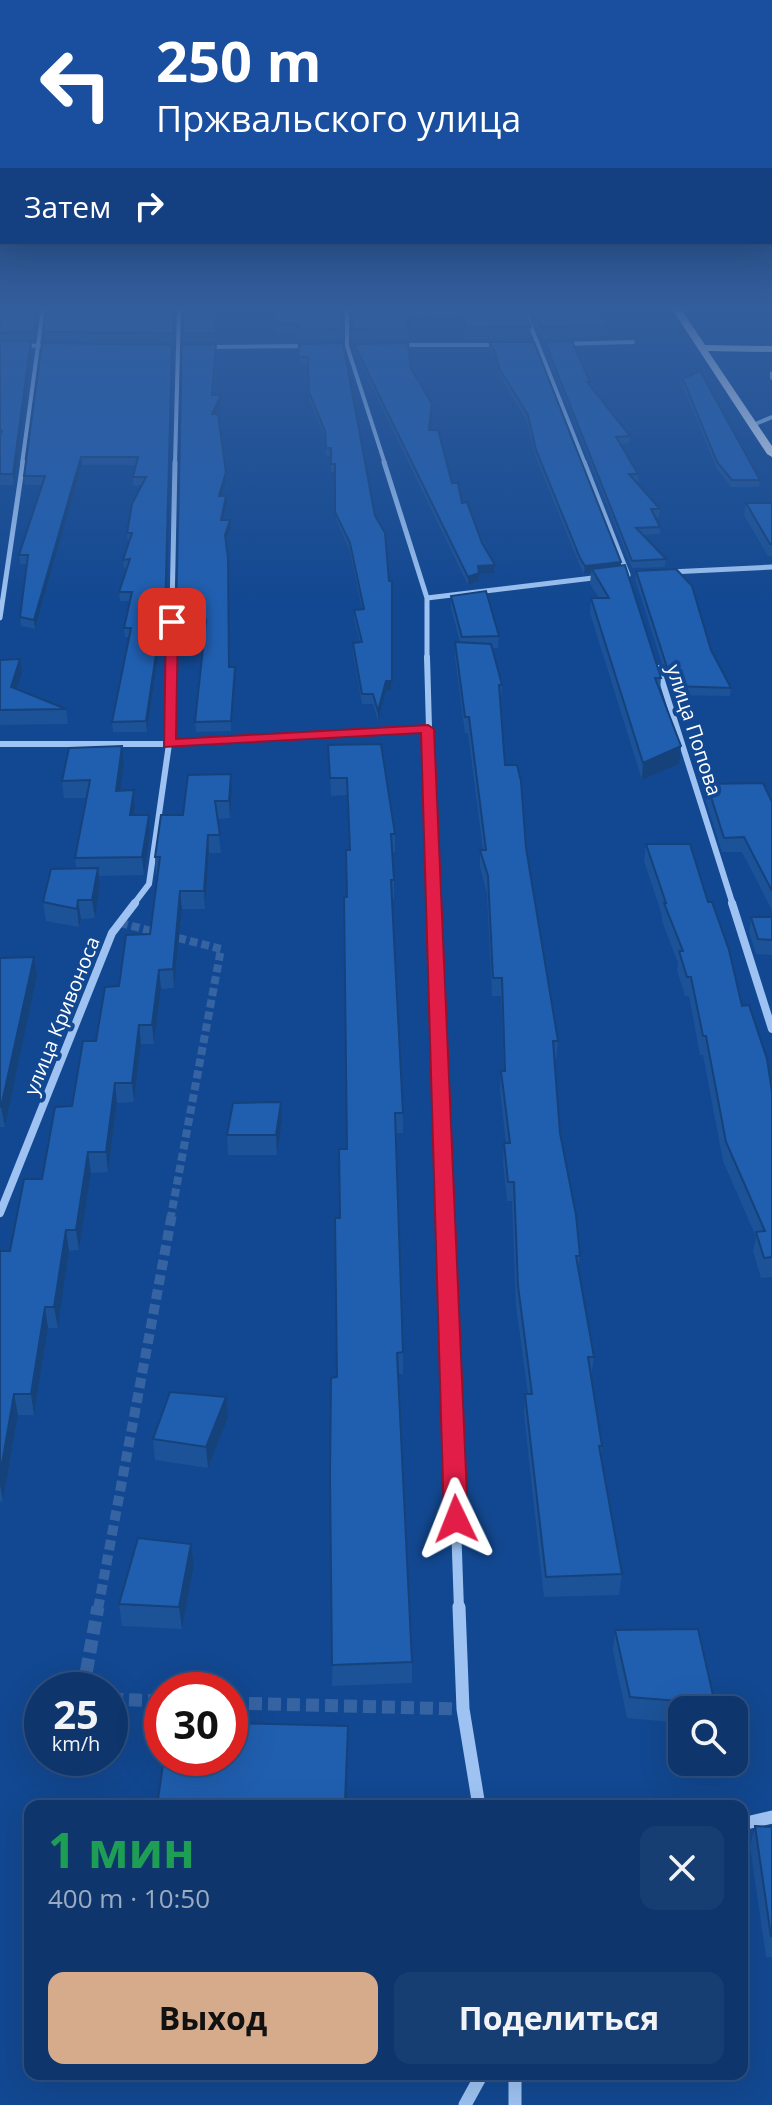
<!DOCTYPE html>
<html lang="ru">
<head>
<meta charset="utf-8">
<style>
  :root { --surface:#0e366d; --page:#173e72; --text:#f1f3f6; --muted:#9babc2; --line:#2e5080; --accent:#d6ab8b }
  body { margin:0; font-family:"Open Sans",sans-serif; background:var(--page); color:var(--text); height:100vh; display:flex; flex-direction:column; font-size:30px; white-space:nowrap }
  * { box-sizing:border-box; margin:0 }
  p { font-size:26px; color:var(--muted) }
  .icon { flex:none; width:44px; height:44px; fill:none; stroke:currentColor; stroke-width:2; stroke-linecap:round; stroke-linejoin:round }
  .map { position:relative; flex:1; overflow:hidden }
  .sheet { position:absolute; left:24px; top:1800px; width:724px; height:280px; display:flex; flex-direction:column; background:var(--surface); border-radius:16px; box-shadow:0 8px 32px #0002,0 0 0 2px var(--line) }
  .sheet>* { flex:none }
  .hud { position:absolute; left:0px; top:0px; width:772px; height:244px; box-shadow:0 8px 32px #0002,0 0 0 2px var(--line); background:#1a4fa0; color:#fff; overflow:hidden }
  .buttons { position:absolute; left:668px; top:1696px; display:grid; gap:16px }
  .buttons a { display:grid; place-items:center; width:80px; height:80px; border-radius:16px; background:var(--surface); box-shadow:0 8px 32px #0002,0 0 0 2px var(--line); font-size:40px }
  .speed { position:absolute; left:24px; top:1672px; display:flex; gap:16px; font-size:40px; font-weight:700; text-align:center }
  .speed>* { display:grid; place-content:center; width:104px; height:104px; border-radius:50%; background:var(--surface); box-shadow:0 8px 32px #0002,0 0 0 2px var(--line); line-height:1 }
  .speed small { font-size:20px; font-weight:400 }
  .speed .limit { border:12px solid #d22; background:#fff; color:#111 }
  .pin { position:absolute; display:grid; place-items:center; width:68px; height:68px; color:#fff; margin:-34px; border-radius:16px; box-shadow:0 4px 12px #0006 }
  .me { position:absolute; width:88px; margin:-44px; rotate:358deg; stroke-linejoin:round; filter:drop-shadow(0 0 6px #0008) }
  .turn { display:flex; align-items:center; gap:28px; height:168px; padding:0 24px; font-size:36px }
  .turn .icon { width:104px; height:104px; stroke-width:2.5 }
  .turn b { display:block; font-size:56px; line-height:68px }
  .then { display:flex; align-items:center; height:76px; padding:0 24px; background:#0003; gap:16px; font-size:30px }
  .round { display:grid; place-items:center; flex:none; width:84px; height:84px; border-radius:16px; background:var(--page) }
  .summary { display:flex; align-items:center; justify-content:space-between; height:136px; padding:0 24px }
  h1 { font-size:48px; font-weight:700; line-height:60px; color:#1e9e55 }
  .button { display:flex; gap:16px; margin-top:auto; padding:16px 24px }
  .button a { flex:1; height:92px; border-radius:16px; background:var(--accent); color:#111; font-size:32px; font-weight:700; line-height:92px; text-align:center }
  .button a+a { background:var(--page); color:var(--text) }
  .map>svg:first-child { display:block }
</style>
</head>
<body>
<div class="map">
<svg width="772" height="2105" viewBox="0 0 772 2105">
  <rect width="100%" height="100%" fill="#124891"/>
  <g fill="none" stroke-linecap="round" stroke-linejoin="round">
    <path stroke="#3663a2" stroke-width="8" stroke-dasharray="8 4" stroke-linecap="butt" d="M120,923L221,949L171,1216"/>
    <path stroke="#3663a2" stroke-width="10" stroke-dasharray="10 5" stroke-linecap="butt" d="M98,1609L172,1214"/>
    <path stroke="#3663a2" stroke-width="13" stroke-dasharray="13 6" stroke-linecap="butt" d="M83,1690L98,1607
      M110,1699L162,1701
      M230,1703L463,1709"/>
    <path stroke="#9ec3f2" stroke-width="4" d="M347,309V346L385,464
      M524,309L585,464
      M562,344L633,342
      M0,345L49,346
      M398,345H497
      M206,347L309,346
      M772,373V378
      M753,425L772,417
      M22,464L43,309
      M175,464L179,309"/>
    <path stroke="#9ec3f2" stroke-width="5" d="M384,462L427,598V659
      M584,462L628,575
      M670,572L772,567
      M427,598L601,577
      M0,618L23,462
      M171,659L175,462"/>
    <path stroke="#9ec3f2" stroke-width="6" d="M427,657L434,905
      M658,668L733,905
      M0,744H169L428,729
      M133,905L149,884L169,744L171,657"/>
    <path stroke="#9ec3f2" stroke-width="8" d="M434,903L445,1216
      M732,903L772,1029
      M0,1213L112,933L135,903"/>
    <path stroke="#9ec3f2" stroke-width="10" d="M445,1214L459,1609"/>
    <path stroke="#9ec3f2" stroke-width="13" d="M459,1607L463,1709L479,1806
      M742,1824L772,1817
      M515,2074V2105
      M465,2105L482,2074"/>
    <path fill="#e9f1ff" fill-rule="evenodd" d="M672,309H681L705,345L772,346V352L708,351L772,446V457L767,454Z"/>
  </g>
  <path fill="#1c5297" d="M0,309H38L34,340L16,341L32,350L14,485H0Z
    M174,309L173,342L44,340L43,332Z
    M215,309L216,342H183V333Z
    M342,309V340L299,341V335H274L273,324Z
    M352,309H524L531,327L530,338L465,339L463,328H412L407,329V340H352Z
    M530,309H596L607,326L606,337L541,338Z
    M489,342H534L621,565L661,678L660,690L679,764L642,780L590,613L591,598H599L590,584L591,573L584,574L580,566L536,458L527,422L499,374L495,357L489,349Z
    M545,342L590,382V386L630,436L629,443L620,444L638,474V481H635L660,509L659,517H655L660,527V534L643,535L666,559L665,567L632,568L545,348Z
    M343,343L391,690L386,691L378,721L373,704H362L353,652V643L360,642L354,619V610L362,609L350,551L336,520L335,472H331V456H326L325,438L309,400L308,364H299V344Z
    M354,344L411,369L430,430L452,483L495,565L494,573L479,574V581L468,585L354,350Z
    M172,345L166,624H163L147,732H113L112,722L129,637H125L124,628L130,601H120L119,592L127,568H124L123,560L129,542H128L127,533L141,485L133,486V477L136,465H82L35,629L21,626L20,617L26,564H20L19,555L42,485H25L24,476Z
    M217,352L213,395H221V403L216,414L226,480L222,496H226L227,504L223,520H230L231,528L226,542L230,667H235L236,677L231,731L196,732L195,722L205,629L177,625L176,616Z
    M683,379L760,480L759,487H731L717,469L682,385Z
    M746,503H772V557L768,556L744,515Z
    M636,571L711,650L731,688L730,696L672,695L635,579Z
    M451,596L499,636L498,648H492L502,685L501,701H500L505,765L526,848L558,1041L556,1059H555L560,1133L580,1256L578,1270L594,1357L591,1377L602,1446L601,1457L622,1574L619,1595L544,1597L524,1414L525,1394H528L516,1306L512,1201H507L503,1162L504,1143H506L500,1090L501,1071H504L501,996H492L487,894L480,867V850H483L468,733H465L455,657V642H460L451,608Z
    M0,660L22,673L17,689L66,709L68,724L0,725Z
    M328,745L395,834V852H392L394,880V899H392L403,1113V1133H396L403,1352V1374H398L412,1662V1683L332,1686L340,1218L347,1149V897L349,850L348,795L331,796Z
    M124,764L120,791L134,790L135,808L134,815H149L150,833L144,875L99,876L100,886L95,918L81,919L79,927L46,921L43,902L76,868L75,858L87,798H64L62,781Z
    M231,774L232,791L230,818L217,819L221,853H209L205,909H182L174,988L161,989L154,1044H141L134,1102L117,1103L108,1172L91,1173L79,1250L69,1251L58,1328H48L34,1415H18L3,1501L0,1502V1251H10L72,1106L96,1041L119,986L150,934L157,875H156L155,857L183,815Z
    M707,784L772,802V910L742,852H722L705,798Z
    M646,844L742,1006L772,1092V1277L761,1278L753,1251L756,1237L723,1161L703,1055H700L689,996H685L677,970L678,963L662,921V915L644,861Z
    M751,917H772V955L756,954L749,932Z
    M0,958L37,976L5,1127H0Z
    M282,1122L277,1155H228L227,1135Z
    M228,1418L208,1468L155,1460L153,1439Z
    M191,1544L194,1565L182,1629L122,1626L119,1604Z
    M615,1630L715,1704L714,1710H682V1723L627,1718L613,1651Z
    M348,1756L347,1806H159L158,1799Z
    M755,1826L772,1827V1957H766L750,1847Z
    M625,2074H720L719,2077L625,2075Z"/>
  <path fill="#16427b" d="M36,309H38L34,340L33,331Z
    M406,318H412V328L406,329Z
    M31,341L32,350L14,485L13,474Z
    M172,345L173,352L166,624L165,615Z
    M221,395V403L213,422L212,414Z
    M81,457L82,465L35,629L34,620Z
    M226,472V480L220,504L219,496Z
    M226,496L227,504L221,528V520Z
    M230,520L231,528L225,543V535Z
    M621,562L620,569H592L591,573L584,574L585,566Z
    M495,565L494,573L479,574V581L468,585V577L478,566Z
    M392,581L391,690L386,691L378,721V711Z
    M162,614L163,624L147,732L146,721Z
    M20,659L22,673L13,702L11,687Z
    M235,667L236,677L231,731V721Z
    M122,746L124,764L118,808L116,791Z
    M681,746L679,764L642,780L643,763Z
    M231,774L232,791L230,818L229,801Z
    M134,790L135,808L131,833L130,815Z
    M149,815L150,833L144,875L142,857Z
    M208,835L209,853L205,909L204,891Z
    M98,868L100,886L95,918L92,900Z
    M180,891L182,909L174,988L173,969Z
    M78,900L81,919L79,927L77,909Z
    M34,957L37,976L5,1127L1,1107Z
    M159,970L161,989L154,1044L152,1025Z
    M139,1025L141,1044L134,1102L132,1083Z
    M115,1083L117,1103L108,1172L106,1152Z
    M281,1102L282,1122L277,1155L276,1135Z
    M88,1152L91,1173L79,1250L76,1230Z
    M66,1230L69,1251L58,1328L54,1307Z
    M45,1307L48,1328L34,1415L31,1394Z
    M14,1394L18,1415L3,1501L0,1485V1475Z
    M226,1397L228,1418L208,1468L206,1447Z
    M191,1544L194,1565L182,1629L179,1607Z
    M348,1726V1756L347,1806H345Z"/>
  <path fill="#205fb0" stroke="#16427b" stroke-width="2" d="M0,309H36L33,331L0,333Z
    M46,309H173V333L43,332Z
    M183,309H215L216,333H183Z
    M275,309H342V316L340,313L342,329L299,330V324H273Z
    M352,309H524L531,327L465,328L464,317L412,318H406L407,328L352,329Z
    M534,309H596L607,326L541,327Z
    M0,341H31L13,474H0V436L2,431L0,430Z
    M572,341L590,382H587L630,436L616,437L638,474H629L660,509H651L660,527L636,528L666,559L632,561L545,342Z
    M489,342H534L621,562L585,566L580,558L536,450L528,415L499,368L495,351Z
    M42,343L172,345L165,615L162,614L146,721L112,722L131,628H124L132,592H119L130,559L123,560L132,533H127L132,504L146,477H133L138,457H81L34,620L20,617L28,555H19L45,476H24Z
    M343,343L375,516L385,533L389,581H392V681H386L378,711L373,694H362L353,643L362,642L354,610L364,609L350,543L335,512V464H331V448H326L325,431L309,392L308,357H298L299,344Z
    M408,343L411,369L432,404L429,430H438L452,483H458L462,503L467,502L482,543L495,565L478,566L479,573L468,577L354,344Z
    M216,344L212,395H221L212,414H218L226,472L219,496H226L221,520H230L225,535L228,558L229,667H235L231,721L195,722L206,620L176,616L182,345Z
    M700,371L760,480H732L717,462L683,379Z
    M746,503H772V544H770Z
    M625,565L661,678H655L681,746L643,763L591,598H609L592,569Z
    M676,569L692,586L711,650L731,688L673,686L636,571Z
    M486,591L499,636L462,637L451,596Z
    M455,642L491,644L502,685H499L505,765H517L521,781L526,848L558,1041H553L560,1133L576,1215L580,1256H576L594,1357H588L602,1446H599L622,1574L546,1577L525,1394H532L518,1286L514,1182H508L504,1143H510L501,1071H505L502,978H493L488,876L480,850H486L469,717H465Z
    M20,659L11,687L66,709L0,710V660Z
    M381,744L395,834H391L394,880H391L403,1113H395L403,1352L397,1353L412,1662L332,1665L330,1475L331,1378L337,1377L335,1218H340L339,1149H347L344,897H347L346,850H350L347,778H330L328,745Z
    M122,746L116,791L134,790L130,815H149L142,857L75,858L90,780L62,781L69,748Z
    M231,774L229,801H215L220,835H208L204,891H180L173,969L159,970L152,1025H139L132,1083H115L106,1152H88L76,1230H66L54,1307H45L31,1394H14L0,1475V1251H10L24,1179H42L55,1107L72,1106L83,1041H96L105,987L119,986L126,935L150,934L160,857H155L161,815H183L188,775Z
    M763,783L772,802V891L744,837L724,838L707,784Z
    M646,844H690L708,902H712L729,950L742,1006L749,1005L767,1059L772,1092V1257L764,1258L756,1232L765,1231L726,1142L706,1036H703L691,977H687L679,951H683L664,903H666Z
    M98,868L92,900H78L77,909L43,902L51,869Z
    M751,917H772V940L758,939Z
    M34,957L1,1107H0V958Z
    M281,1102L276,1135H227L233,1103Z
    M170,1392L226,1397L206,1447L153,1439Z
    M138,1538L191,1544L179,1607L119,1604Z
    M698,1629L715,1704L630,1697L615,1630Z
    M230,1723L348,1726L345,1802L158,1799L164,1758H230Z
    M755,1826L772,1827V1936H771Z"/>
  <linearGradient id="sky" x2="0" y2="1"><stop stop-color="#0a2850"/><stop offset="0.51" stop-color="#335e9d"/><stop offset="1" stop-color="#335e9d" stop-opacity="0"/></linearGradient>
  <rect width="772" height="604" fill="url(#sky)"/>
  <path fill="#e11d48" stroke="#92132f" stroke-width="2" d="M172,618L178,622L176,739L428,725L434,729L468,1519L465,1526L456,1529L447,1526L444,1519L421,733L164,747L166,622Z"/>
  <g text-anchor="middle" stroke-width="8" stroke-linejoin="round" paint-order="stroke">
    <g font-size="20" fill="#fff" stroke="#124891">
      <text transform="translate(694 730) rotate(72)" y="7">улица Попова</text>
      <text transform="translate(62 1016) rotate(-68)" y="7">улица Кривоноса</text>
    </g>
  </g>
</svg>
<div class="buttons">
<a><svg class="icon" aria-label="search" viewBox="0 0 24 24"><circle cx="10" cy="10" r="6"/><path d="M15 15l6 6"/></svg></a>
</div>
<div class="speed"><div>25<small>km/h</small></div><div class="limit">30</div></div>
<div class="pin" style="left:172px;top:622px;background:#d93025"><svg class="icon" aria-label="arrive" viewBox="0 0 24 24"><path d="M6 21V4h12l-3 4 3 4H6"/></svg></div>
<svg class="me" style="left:456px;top:1519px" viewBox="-20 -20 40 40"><path d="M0-17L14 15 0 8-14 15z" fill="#e11d48" stroke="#fff" stroke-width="4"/></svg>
<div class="hud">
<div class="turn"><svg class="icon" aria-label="left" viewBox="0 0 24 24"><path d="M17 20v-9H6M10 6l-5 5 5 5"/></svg><div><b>250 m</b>Пржвальского улица</div></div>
<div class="then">Затем<svg class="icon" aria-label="right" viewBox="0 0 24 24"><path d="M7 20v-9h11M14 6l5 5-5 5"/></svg></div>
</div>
<section class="sheet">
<div class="summary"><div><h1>1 мин</h1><p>400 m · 10:50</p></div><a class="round"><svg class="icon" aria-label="close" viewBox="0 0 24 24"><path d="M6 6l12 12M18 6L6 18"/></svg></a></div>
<div class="button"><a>Выход</a><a>Поделиться</a></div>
</section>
</div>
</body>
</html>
